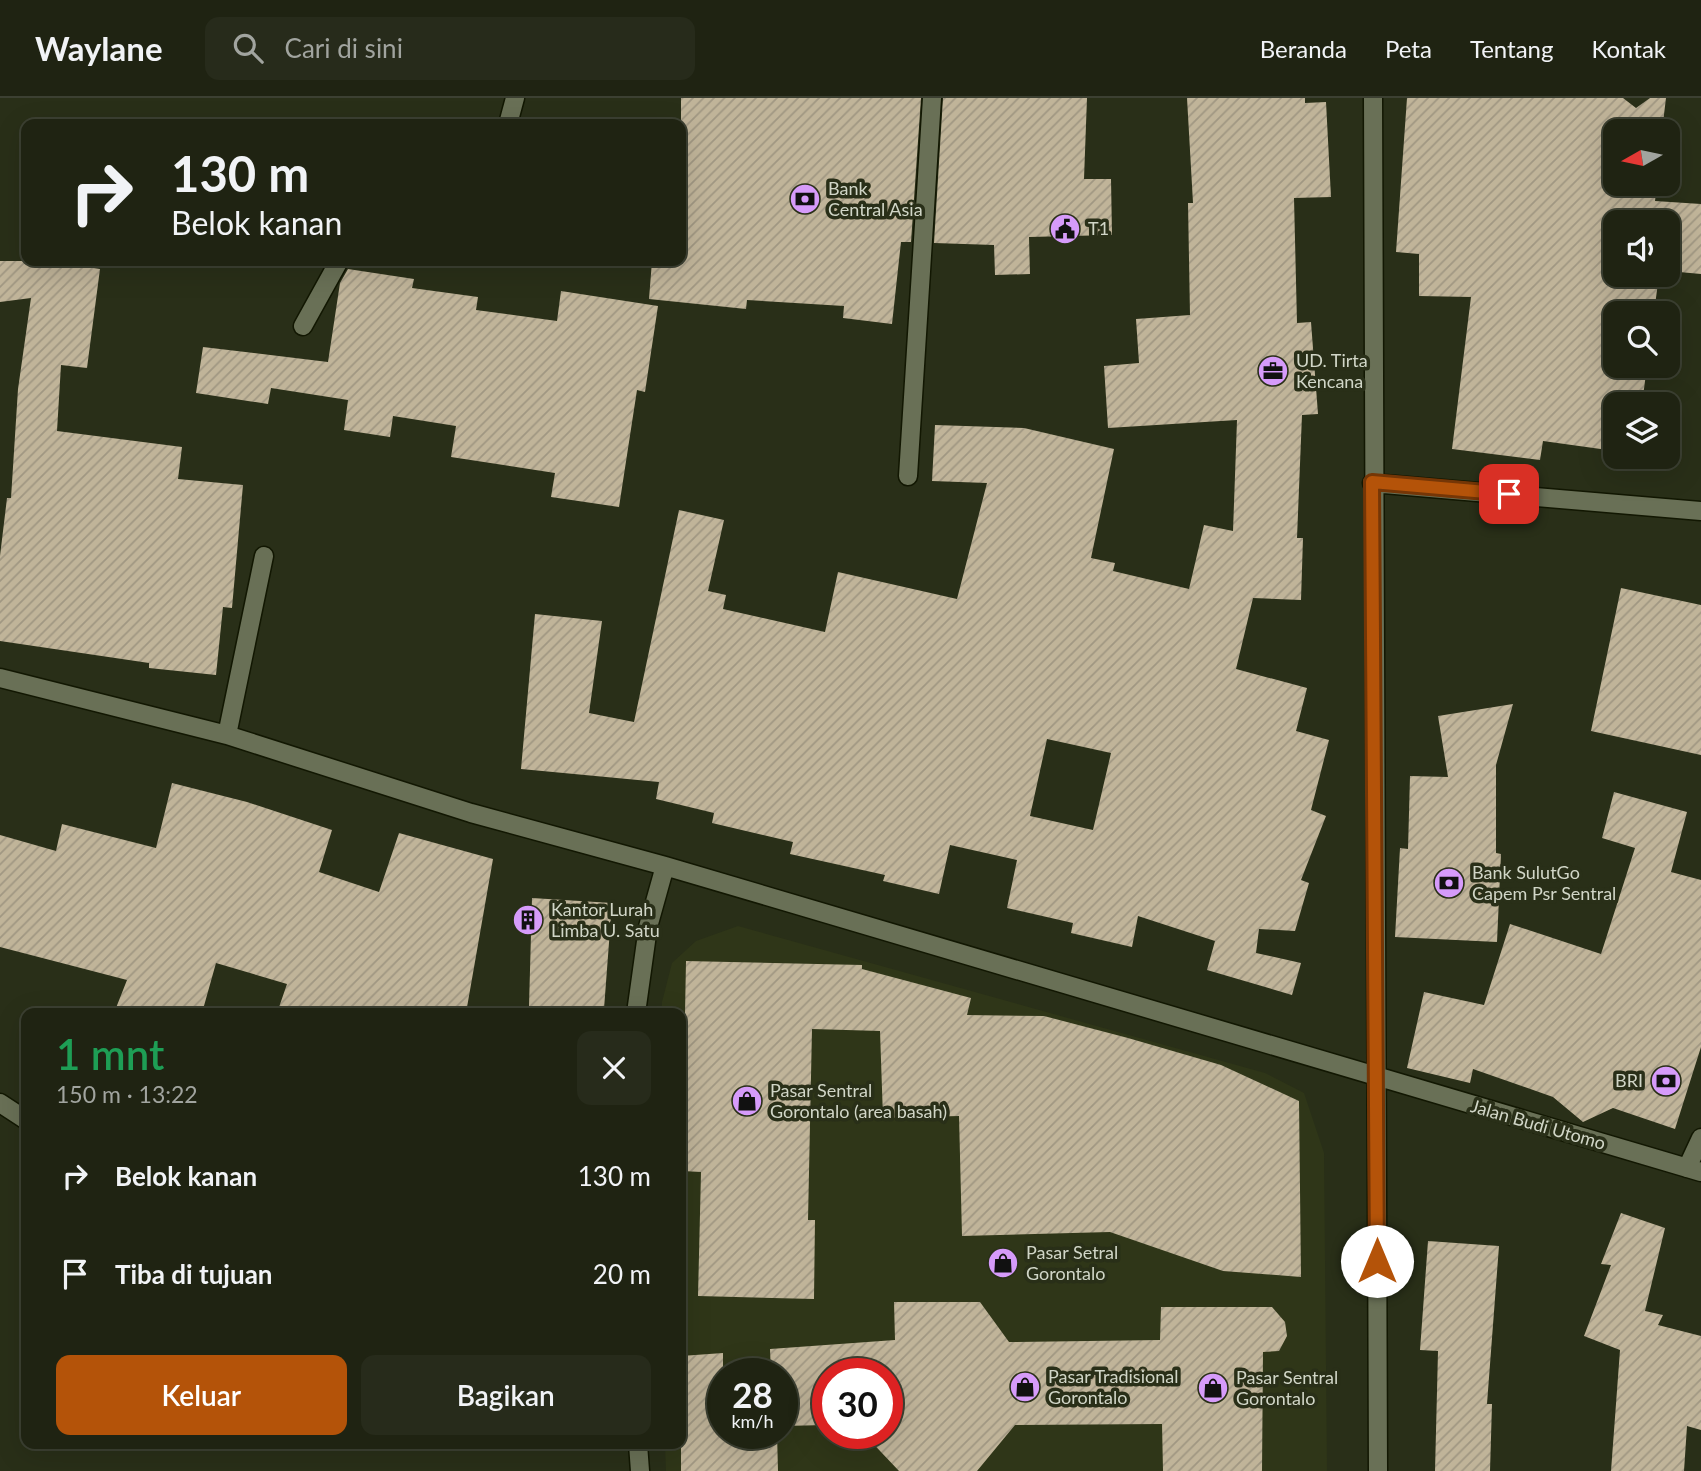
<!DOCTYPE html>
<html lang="id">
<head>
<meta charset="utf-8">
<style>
  :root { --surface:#1f2312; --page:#272b1b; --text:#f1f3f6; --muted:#a1a49f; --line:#3c4032; --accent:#b45309 }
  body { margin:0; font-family:Lato,sans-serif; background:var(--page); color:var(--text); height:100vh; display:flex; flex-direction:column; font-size:26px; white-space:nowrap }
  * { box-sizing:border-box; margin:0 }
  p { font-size:23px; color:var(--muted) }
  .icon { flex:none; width:38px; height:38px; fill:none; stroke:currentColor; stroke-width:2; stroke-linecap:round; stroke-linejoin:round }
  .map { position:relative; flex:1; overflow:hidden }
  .details { position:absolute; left:21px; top:910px; width:665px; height:441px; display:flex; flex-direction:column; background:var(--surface); border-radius:14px; box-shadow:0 7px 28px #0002,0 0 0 2px var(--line) }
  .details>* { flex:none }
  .guide { position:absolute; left:21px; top:21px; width:665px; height:147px; border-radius:14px; box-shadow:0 7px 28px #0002,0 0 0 2px var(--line); background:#1f2312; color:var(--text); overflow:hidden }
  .needle { width:46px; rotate:261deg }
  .buttons { position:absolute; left:1603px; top:21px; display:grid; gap:14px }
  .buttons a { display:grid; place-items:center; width:77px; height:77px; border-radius:14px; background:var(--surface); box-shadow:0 7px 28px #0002,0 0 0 2px var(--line); font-size:35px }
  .speed { position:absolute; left:707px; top:1260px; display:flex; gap:14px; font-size:35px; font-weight:700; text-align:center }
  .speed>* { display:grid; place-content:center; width:91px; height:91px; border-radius:50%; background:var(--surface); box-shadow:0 7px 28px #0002,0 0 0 2px var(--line); line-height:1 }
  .speed small { font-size:18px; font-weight:400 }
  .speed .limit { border:10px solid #d22; background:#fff; color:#111 }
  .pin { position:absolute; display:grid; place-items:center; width:60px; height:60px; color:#fff; margin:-30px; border-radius:14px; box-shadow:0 4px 10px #0006 }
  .me { position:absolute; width:77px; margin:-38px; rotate:0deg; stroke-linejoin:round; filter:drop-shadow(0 0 5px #0008) }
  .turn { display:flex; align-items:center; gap:24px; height:147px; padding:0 35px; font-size:32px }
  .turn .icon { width:91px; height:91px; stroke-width:2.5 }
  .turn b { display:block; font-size:49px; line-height:60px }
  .round { display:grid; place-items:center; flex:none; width:74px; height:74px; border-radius:14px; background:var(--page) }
  .headline { display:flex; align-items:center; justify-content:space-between; height:119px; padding:0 35px }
  h1 { font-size:42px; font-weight:600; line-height:52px; color:#1e9e55 }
  .button { display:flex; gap:14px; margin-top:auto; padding:14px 35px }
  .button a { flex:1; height:80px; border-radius:14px; background:var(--accent); color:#fff; font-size:28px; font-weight:600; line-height:80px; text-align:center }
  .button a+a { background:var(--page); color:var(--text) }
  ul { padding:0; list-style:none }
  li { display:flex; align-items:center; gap:21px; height:98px; padding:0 35px }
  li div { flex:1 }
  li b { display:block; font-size:26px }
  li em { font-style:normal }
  header { display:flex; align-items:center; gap:42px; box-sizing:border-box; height:98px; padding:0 35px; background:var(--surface); border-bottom:2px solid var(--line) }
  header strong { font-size:33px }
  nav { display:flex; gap:38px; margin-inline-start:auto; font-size:24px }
  .search { width:490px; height:63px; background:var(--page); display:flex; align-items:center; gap:18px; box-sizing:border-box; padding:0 24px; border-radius:14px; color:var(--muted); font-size:26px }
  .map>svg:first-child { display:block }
</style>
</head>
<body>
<header>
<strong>Waylane</strong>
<div class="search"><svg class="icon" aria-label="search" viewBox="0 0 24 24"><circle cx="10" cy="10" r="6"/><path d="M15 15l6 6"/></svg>Cari di sini</div>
<nav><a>Beranda</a><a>Peta</a><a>Tentang</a><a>Kontak</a></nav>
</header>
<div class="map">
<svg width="1701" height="1373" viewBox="0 0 1701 1373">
  <defs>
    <pattern id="building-hatch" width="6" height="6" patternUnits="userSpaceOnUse" patternTransform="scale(1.75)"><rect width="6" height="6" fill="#c0b499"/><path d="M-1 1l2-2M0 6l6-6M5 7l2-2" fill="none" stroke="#a09782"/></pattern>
  </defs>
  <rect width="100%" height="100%" fill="#292f18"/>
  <path fill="#2f3618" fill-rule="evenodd" d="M738,828L1265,975L1304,995L1324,1055L1327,1373H666L665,1346H681V915H662V904L672,865L696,843ZM723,1276H782V1335H723ZM828,1276H887V1335H828Z"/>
  <path fill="url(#building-hatch)" fill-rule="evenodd" d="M681,0H921L911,144H901L892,226L843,220L844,208L747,202L746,211L649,201L652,163H681Z
    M943,0H1087L1084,81H1111L1112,137L1029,139L1030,176L995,177L994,147L934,145Z
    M1187,0H1305V5L1326,4L1331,99L1294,100L1297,225L1311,224L1318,316L1302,317L1297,440H1303L1301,502L1253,500L1236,571L1307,590L1296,633L1329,642L1311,712L1326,718L1301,782L1309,785L1295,833L1259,831L1256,855L1301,865L1292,897L1207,872L1215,843L1138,818L1132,849L1071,835L1073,825L1007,810L1017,762L950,747L939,796L883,783L885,777L790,756L793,744L712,725L714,715L656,701L659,684L521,671L535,516L602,523L589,615L634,624L679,412L724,422L708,493L726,497L723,511L825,534L838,474L957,501L987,385L932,383L935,327L1024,330L1114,351L1091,460L1115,465L1113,473L1189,491L1204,427L1233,433L1237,322L1108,330L1104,268L1139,265L1136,221L1190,217L1188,105H1193ZM1047,641L1111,655L1093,732L1030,718Z
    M1407,0H1623L1636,10L1650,0H1666L1662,33H1615V86H1657L1655,103L1701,106V176L1668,173V124H1615V177H1659L1654,215H1615V268H1647L1642,306H1615V353L1543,343L1540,362L1452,351L1471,199L1419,198V156L1396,154Z
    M0,163H66V166L100,171L87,270L61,267L57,333L182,349L178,381L243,387L232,510L223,509L216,577L149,570V565L0,543V458L7,400H11L18,291L31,200L0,204Z
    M348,171L414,181L412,190L478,199L476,212L557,223L561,193L658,208L645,294L637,292L619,409L551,399L555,375L451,359L456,328L393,318L390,339L344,332L348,302L271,290L268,306L196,295L203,249L328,264L340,185Z
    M1621,490L1701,507V657L1591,633Z
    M1513,606L1496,667V755L1501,756L1497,844L1395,839L1400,750L1408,751L1410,678L1448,679L1438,618Z
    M172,685L247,704L332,732L319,774L379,794L399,735L493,761L466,915H277L287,886L216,865L202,915H114L127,882L0,849V737L56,753L62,726L156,750Z
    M1614,694L1687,714L1671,774L1701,782V949L1675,1031L1613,1010L1583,1024L1553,999L1473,971L1470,985L1407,970L1424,894L1484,907L1510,826L1601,856L1635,750L1602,740Z
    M532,800L612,805L604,911L529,908Z
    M686,863L862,867V871L971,900L967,917L1044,918L1128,940L1221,967L1299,1003L1301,1179L1223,1173L1110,1134L962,1138L959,1018L883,1020L880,933L812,931L808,1122H815L814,1201L698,1198L701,1074L682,1073Z
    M1621,1115L1665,1130L1645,1213L1663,1217L1658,1227L1701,1238V1332L1687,1328L1684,1373H1611L1620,1252L1584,1238L1611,1167L1601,1166Z
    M1428,1143L1499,1148L1487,1306H1492L1490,1373H1435L1438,1253L1420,1252Z
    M894,1204H980L1009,1244L1160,1242L1161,1209H1272L1285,1224L1287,1238L1279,1253L1263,1254L1262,1373H1163L1162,1326L1015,1327L977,1373H899L863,1335H887V1276H828V1327L782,1328V1276H771L770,1251L895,1242Z
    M723,1255V1335H777L778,1373H681V1258Z"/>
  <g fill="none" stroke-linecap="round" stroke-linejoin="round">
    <g stroke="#121702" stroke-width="21">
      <path id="minor" d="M1373,0L1378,1373
        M508,26L515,0
        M303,228L339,163
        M908,378L932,0
        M1372,385L1701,413
        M0,580L227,637L471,715L665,768L1701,1074
        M227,637L264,458
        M636,915L648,829L665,768
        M0,1005L26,1022
        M1687,1070L1701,1040
        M638,1346L640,1373"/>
    </g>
    <use href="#minor" stroke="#697056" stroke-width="18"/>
  </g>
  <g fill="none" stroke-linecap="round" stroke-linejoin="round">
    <g stroke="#753606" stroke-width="18">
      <path id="route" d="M1377,1163L1372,384L1509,396"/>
    </g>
    <use href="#route" stroke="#b45309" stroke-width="12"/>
  </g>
  <defs>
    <g id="bank-disc" transform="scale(1.575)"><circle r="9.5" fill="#d69bfa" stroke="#292f18"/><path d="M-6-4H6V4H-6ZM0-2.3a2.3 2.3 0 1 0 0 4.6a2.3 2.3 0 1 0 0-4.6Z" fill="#111"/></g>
    <g id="civic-disc" transform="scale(1.575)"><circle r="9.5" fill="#d69bfa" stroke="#292f18"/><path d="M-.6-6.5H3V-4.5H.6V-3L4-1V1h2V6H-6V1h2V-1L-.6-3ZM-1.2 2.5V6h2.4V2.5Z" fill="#111"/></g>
    <g id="office-disc" transform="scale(1.575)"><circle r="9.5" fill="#d69bfa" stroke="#292f18"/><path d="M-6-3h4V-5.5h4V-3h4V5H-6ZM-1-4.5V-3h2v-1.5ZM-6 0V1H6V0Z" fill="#111"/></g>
    <g id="building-disc" transform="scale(1.575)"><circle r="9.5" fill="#d69bfa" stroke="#292f18"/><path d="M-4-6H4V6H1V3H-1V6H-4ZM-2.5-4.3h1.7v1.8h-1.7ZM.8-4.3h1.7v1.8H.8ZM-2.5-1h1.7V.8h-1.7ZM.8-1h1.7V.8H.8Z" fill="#111"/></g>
    <g id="shop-disc" transform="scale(1.575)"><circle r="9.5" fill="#d69bfa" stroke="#292f18"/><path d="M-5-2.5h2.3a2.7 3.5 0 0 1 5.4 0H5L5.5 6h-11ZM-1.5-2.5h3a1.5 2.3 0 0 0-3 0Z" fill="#111"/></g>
  </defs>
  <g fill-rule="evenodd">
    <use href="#bank-disc" x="805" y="101"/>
    <use href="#civic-disc" x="1065" y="131"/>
    <use href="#office-disc" x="1273" y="273"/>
    <use href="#bank-disc" x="1449" y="785"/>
    <use href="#building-disc" x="528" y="822"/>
    <use href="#bank-disc" x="1666" y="983"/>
    <use href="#shop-disc" x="747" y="1003"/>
    <use href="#shop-disc" x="1003" y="1165"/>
    <use href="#shop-disc" x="1025" y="1289"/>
    <use href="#shop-disc" x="1213" y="1290"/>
  </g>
  <g text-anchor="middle" stroke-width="7" stroke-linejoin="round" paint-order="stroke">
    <g font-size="18" fill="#d1d6c7" stroke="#292f18" text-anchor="start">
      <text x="828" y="97">Bank<tspan x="828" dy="21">Central Asia</tspan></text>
      <text x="1088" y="137">T1</text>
      <text x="1296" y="269">UD. Tirta<tspan x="1296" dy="21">Kencana</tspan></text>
      <text x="1472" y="781">Bank SulutGo<tspan x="1472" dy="21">Capem Psr Sentral</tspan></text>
      <text x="551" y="818">Kantor Lurah<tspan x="551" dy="21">Limba U. Satu</tspan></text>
      <text x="1643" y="989" text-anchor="end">BRI</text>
      <text x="770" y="999">Pasar Sentral<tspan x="770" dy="21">Gorontalo (area basah)</tspan></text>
      <text x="1026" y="1161">Pasar Setral<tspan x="1026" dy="21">Gorontalo</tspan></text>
      <text x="1048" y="1285">Pasar Tradisional<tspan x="1048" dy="21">Gorontalo</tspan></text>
      <text x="1236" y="1286">Pasar Sentral<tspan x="1236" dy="21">Gorontalo</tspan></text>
    </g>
    <g font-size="18" fill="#d1d6c7" stroke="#292f18">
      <text transform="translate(1538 1027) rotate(16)" y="6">Jalan Budi Utomo</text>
    </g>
  </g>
</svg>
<div class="buttons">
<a><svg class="needle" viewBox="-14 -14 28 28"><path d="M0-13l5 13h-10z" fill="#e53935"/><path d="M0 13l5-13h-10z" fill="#a1a49f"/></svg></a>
<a><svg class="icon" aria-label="sound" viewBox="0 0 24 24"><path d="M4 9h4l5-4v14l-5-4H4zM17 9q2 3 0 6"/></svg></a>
<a><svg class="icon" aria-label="search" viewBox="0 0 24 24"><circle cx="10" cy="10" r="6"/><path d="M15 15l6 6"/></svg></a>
<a><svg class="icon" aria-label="layers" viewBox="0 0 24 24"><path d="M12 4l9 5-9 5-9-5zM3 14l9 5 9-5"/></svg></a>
</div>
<div class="speed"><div>28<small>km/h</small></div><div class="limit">30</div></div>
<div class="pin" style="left:1509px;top:396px;background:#d93025"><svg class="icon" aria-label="arrive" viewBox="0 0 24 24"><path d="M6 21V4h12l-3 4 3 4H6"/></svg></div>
<svg class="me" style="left:1377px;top:1163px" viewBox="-20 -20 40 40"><circle r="19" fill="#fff"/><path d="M0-13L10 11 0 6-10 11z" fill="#b45309"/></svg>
<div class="guide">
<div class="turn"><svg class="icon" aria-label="right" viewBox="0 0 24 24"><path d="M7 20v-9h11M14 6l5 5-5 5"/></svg><div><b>130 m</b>Belok kanan</div></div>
</div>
<section class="details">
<div class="headline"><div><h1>1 mnt</h1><p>150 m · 13:22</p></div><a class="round"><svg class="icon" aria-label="close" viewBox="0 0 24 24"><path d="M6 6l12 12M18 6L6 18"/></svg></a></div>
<ul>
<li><svg class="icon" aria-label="right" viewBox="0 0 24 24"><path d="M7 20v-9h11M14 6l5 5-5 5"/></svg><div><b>Belok kanan</b></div><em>130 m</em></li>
<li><svg class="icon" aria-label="arrive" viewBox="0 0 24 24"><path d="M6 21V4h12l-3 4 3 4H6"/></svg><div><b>Tiba di tujuan</b></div><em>20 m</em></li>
</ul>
<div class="button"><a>Keluar</a><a>Bagikan</a></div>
</section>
</div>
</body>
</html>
